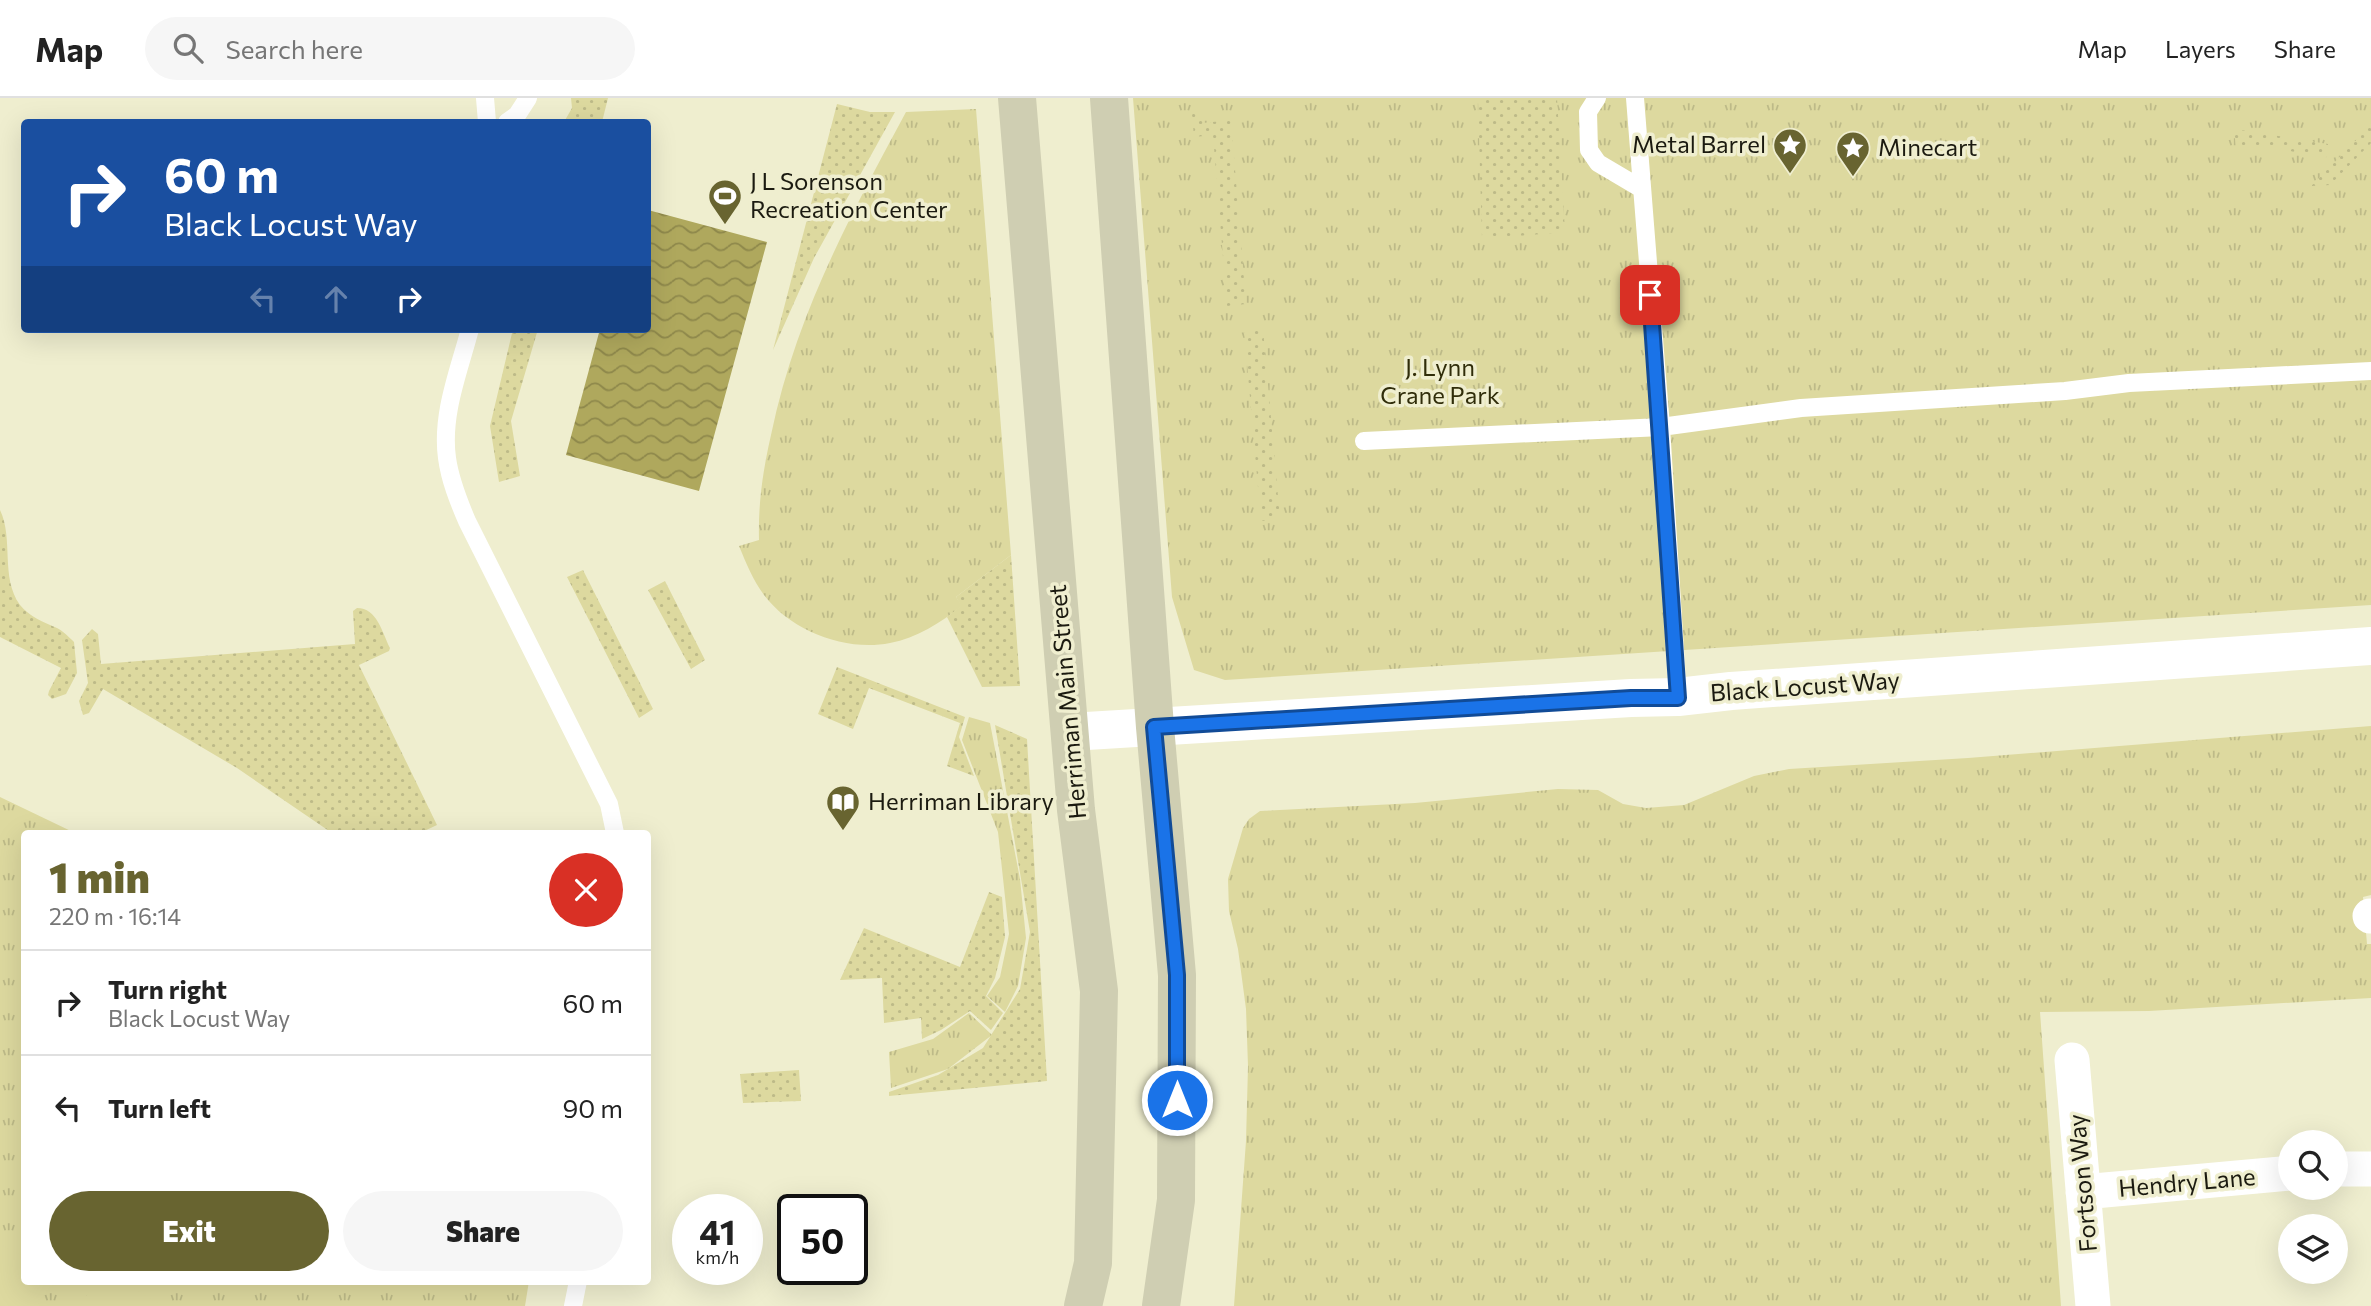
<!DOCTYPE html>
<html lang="en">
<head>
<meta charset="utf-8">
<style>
  :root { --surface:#fff; --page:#f6f6f6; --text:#222; --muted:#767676; --line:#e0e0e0; --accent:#686430 }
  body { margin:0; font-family:Commissioner,sans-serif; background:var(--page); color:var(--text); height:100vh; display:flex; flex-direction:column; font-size:26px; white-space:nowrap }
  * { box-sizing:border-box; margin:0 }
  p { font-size:23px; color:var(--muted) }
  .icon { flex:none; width:38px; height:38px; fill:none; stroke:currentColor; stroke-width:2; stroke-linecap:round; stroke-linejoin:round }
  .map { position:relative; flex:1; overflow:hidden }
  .drawer { position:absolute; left:21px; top:732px; width:630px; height:455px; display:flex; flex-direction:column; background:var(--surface); border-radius:7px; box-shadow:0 7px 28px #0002 }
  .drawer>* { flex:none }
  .top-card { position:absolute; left:21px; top:21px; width:630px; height:214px; border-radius:7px; box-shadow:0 7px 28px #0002; background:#1a4fa0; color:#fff; overflow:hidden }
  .tools { position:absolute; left:2278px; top:1032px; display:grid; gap:14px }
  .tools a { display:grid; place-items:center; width:70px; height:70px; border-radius:50%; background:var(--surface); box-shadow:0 7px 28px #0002; font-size:35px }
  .speed { position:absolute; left:672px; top:1096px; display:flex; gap:14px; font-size:35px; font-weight:700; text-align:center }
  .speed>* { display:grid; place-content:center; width:91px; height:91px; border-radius:50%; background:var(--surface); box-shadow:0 7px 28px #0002; line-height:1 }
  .speed small { font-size:18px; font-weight:400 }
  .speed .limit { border:4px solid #111; border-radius:10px; background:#fff; color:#111 }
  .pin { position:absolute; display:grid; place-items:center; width:60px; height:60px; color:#fff; margin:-30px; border-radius:14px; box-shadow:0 4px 10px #0006 }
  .me { position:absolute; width:77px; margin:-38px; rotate:0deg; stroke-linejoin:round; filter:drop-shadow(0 0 5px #0008) }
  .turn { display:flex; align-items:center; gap:24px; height:147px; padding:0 28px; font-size:32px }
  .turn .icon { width:91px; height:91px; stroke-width:2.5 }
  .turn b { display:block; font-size:49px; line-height:60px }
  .lanes { display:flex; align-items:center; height:66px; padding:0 28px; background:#0003; justify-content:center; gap:35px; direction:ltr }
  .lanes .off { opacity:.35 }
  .round { display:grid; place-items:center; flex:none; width:74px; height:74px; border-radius:37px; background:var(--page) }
  .overview { display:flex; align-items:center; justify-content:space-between; height:119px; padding:0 28px }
  h1 { font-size:42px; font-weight:800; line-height:52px; color:var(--accent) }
  .button { display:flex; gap:14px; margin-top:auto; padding:14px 28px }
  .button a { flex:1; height:80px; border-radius:42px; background:var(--accent); color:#fff; font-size:28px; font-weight:800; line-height:80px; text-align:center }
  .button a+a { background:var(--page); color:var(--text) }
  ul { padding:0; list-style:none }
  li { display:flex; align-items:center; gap:21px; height:105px; padding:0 28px; border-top:2px solid var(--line) }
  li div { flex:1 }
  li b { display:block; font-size:26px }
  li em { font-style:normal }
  header { display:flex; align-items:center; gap:42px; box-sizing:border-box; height:98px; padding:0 35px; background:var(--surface); border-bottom:2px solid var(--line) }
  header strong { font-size:33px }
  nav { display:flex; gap:38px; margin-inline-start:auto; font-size:24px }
  .search { width:490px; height:63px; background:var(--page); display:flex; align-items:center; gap:18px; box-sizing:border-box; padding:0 24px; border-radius:38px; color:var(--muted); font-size:26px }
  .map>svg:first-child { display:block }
</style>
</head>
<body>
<header>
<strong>Map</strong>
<div class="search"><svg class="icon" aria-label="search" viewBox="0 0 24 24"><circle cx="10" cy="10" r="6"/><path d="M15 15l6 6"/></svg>Search here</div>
<nav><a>Map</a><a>Layers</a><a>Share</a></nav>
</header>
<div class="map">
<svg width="2371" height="1208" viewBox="0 0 2371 1208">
  <defs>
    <pattern id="grass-tufts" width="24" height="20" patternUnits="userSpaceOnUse" patternTransform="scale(1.75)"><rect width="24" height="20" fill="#ddd99f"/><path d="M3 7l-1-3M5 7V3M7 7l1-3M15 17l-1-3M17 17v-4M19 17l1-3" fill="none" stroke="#bdba88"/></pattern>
    <pattern id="garden-dots" width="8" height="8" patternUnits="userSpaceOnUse" patternTransform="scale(1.75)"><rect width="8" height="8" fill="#ddd99f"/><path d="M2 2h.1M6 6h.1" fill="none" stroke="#bdba88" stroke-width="1.8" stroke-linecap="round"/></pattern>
    <pattern id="water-waves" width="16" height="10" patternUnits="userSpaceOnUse" patternTransform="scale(1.75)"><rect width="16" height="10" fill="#afa85d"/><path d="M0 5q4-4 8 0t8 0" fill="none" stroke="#8e884b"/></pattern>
  </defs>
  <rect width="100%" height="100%" fill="#efeecf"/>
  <path fill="url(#grass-tufts)" d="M1133,0H2371V507L1225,582L1194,572L1172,499Z
    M976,11L1011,457L956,499L962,508C940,525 917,540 890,545C846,554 791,533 764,497C753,482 746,465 739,448L759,442C758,405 763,372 771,337C796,217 849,120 906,14Z
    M969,619L990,625L1020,781L1026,840L1018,888L1005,914L987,898L1000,879L1009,836L998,734L962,642Z
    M2371,628V797L2363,799L2367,846H2371V900L2149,913L2040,914L2061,1208H1234L1246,1043L1248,968L1246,911L1238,851L1229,813L1228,781L1243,730L1249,721L1260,713L1415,705L1558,691L1598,692L1623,706L1646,710L1684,707L1754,678L1789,671L1968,660Z
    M0,699L75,735H24V1183H529L525,1208H0Z
    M969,915L992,937L948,971L891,990L889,954L933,941Z"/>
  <path fill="url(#garden-dots)" d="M571,0H608L602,24H564L572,10Z
    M1514,0H1557L1565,134L1482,141L1478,2Z
    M837,6L870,14H895L814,160L773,252Z
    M1202,15L1203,25L1231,22L1246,206L1227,208L1213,37L1194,39L1192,16Z
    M2371,27V45L2330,87L2311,88Z
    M2234,31L2328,46L2326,60L2275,50H2236Z
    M513,231H538L511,323L520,378L499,384L490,328Z
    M1263,231L1280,421L1261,423L1244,232Z
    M0,412C14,441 0,479 20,507C30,519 43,524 57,530C63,533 69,539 74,544L77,575L66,596L52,601L48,597L49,593L61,570L0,539Z
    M1011,457L1020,588L982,589L947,519L961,508L956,499Z
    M583,472L653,611L639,620L567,479Z
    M665,483L705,562L691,571L648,492Z
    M357,510C377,510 382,534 390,550L389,553L359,567L437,727L420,735H332L237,670L103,591L89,615L83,617L79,603L88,585L82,542L92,531L98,536L101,566L355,546L353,513Z
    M837,569L965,619L959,639L974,678L947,668L960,625L869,590L853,631L818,616Z
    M995,627L1027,641L1047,983L889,998V994L938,977L983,950L1020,891L1030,834Z
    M989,794L1002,799L1005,839L995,880L986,898L1003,915L991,932L970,913L941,932L922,941L921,920L884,925L882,880L840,882L864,830L960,869Z
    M799,972L801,1003L743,1005L740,976Z"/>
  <path fill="#ddd99f" d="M0,1146L24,1159V1183H51L37,1208H0Z
    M96,1183H123L162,1208H80Z"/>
  <path fill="url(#water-waves)" d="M648,112L767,144L699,393L566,357L600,231H648Z"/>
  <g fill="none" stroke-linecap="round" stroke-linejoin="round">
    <path stroke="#fff" stroke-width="18" d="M485,0L487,24
      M1597,0L1588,14L1589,52L1598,65L1642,91
      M1635,0L1661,329L1678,599
      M507,24L517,17L528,0
      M470,231C459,273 441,316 447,360C450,382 458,402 467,423L609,706L615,735
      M1364,343L1661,329L1801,310L2065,293L2129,285L2371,273
      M573,1208L578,1183"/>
    <path stroke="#fff" stroke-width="35" d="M2370,818H2371
      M2072,962L2093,1208
      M2336,1071H2371
      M2083,1094L2291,1075"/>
    <path stroke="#fff" stroke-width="38" d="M1070,634L1631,600L1678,599L1731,593L2371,548"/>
    <path stroke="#cfceb2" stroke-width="38" d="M1017,0L1076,712L1099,893L1093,1165L1083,1208
      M1109,0L1155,629L1177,877L1176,1102L1161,1208"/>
  </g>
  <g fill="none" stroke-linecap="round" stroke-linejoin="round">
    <g stroke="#114b97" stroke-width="18">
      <path id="route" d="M1177,1002V877L1154,629L1631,600H1678L1650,197"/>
    </g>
    <use href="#route" stroke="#1a73e8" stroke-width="12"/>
  </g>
  <defs>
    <g id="sight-pin" transform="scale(1.75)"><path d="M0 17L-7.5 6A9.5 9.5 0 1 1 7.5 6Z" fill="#686430" stroke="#efeecf"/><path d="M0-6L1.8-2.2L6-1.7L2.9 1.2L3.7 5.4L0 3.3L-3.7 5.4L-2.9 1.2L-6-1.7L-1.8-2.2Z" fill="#fff"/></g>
    <g id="stadium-pin" transform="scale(1.75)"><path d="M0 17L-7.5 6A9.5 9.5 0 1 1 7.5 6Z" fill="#686430" stroke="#efeecf"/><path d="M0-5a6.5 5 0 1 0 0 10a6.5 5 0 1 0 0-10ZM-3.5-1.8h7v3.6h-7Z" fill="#fff"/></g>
    <g id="library-pin" transform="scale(1.75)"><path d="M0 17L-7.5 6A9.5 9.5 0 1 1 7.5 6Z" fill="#686430" stroke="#efeecf"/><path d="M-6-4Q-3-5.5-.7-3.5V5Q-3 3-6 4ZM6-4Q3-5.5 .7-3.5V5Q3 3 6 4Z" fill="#fff"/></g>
  </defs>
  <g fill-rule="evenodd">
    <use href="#sight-pin" x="1790" y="47"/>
    <use href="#sight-pin" x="1853" y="50"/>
    <use href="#stadium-pin" x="725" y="98"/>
    <use href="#library-pin" x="843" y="704"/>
  </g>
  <g text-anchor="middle" stroke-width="7" stroke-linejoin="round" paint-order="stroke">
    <g font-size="24" fill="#1b1a10" stroke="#efeecf" text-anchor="start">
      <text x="1766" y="55" text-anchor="end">Metal Barrel</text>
      <text x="1878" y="58">Minecart</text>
      <text x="750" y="92">J L Sorenson<tspan x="750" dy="28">Recreation Center</tspan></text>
      <text x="868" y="712">Herriman Library</text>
    </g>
    <g font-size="24" fill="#302d0a" stroke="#efeecf">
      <text x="1440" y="278">J. Lynn<tspan x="1440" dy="28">Crane Park</tspan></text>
    </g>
    <g font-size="24" fill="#1b1a10" stroke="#efeecf">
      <text transform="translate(1805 589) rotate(-4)" y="8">Black Locust Way</text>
      <text transform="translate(1068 604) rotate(-95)" y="8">Herriman Main Street</text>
      <text transform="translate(2083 1085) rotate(-95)" y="8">Fortson Way</text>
      <text transform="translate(2187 1085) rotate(-5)" y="8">Hendry Lane</text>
    </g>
  </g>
</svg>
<div class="tools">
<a><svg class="icon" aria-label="search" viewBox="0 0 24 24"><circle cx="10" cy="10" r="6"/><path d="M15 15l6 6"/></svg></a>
<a><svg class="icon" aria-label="layers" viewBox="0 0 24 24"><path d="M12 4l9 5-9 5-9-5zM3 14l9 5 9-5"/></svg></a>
</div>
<div class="speed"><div>41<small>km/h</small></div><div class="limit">50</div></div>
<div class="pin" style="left:1650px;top:197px;background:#d93025"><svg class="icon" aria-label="arrive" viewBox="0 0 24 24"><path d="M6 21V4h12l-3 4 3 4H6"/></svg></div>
<svg class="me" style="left:1177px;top:1002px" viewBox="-20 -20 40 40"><circle r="17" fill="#1a73e8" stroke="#fff" stroke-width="3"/><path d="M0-11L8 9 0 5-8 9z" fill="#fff"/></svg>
<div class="top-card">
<div class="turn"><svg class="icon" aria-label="right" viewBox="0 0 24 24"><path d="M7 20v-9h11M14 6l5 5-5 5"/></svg><div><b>60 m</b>Black Locust Way</div></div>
<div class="lanes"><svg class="icon off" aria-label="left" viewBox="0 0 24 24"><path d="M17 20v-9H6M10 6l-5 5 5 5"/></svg><svg class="icon off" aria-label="ahead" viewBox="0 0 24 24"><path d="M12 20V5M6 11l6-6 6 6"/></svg><svg class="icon" aria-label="right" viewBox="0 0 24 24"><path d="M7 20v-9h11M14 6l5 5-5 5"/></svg></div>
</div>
<section class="drawer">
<div class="overview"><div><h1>1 min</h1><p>220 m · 16:14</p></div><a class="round" style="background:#d93025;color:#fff"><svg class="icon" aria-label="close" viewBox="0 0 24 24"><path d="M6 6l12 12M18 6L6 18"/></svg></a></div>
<ul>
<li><svg class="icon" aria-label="right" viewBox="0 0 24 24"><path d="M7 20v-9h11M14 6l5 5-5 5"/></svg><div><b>Turn right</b><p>Black Locust Way</p></div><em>60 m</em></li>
<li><svg class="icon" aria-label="left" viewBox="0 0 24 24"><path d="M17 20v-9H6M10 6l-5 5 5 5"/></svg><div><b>Turn left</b></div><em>90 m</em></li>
</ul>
<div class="button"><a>Exit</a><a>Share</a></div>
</section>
</div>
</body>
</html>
